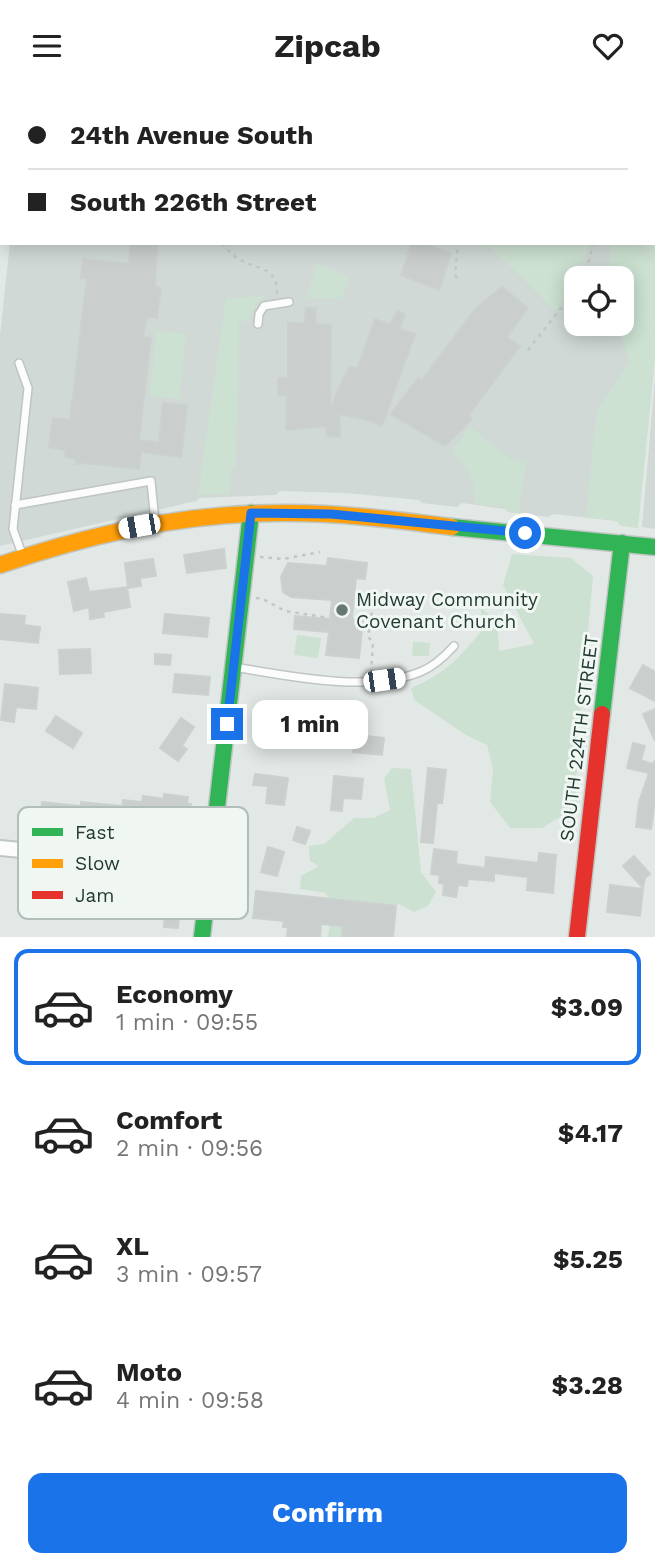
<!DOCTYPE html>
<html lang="en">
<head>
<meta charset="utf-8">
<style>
  :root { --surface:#fff; --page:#f6f6f6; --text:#222; --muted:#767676; --line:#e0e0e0; --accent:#1a73e8 }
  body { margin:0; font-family:"Work Sans",sans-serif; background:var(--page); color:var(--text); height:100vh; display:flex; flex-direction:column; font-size:26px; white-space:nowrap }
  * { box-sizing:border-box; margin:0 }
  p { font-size:23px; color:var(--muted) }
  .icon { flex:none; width:38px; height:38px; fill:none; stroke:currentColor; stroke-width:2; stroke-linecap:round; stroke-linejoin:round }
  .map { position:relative; height:846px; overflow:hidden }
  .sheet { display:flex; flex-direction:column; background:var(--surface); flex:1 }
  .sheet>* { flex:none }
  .banner { position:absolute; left:0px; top:0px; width:656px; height:154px; box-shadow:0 4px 18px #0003; display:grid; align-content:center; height:154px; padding:0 28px; background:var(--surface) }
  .controls { position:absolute; left:564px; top:175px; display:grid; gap:14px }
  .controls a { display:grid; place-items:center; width:70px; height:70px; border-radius:14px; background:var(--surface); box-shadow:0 4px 18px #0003; font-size:35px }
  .end { position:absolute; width:32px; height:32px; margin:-16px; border:9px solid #1a73e8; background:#fff; box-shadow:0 0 0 4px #fff }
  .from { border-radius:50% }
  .bubble { position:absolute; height:49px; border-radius:14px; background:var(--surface); box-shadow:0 4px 18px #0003; font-size:23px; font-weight:700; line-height:49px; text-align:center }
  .car { position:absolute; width:21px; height:42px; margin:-21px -10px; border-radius:9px; box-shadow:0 0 5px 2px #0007; background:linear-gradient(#fff 24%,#345 0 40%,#fff 0 76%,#345 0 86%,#fff 0) }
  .banner b { display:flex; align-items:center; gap:24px; height:66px; font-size:26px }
  .banner b+b { border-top:2px solid var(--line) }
  .banner i { width:18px; height:18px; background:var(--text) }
  ul { padding:12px 0 0; list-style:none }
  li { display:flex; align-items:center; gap:21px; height:116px; margin:0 14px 10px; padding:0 14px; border:4px solid transparent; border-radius:14px }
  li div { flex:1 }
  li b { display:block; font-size:26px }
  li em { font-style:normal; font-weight:700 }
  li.on { border-color:var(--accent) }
  li>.icon { width:63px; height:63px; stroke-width:1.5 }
  .cta { display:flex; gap:14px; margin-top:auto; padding:14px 28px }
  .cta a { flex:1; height:80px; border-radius:14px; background:var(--accent); color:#fff; font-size:28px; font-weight:700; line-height:80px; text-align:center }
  header { display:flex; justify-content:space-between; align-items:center; height:91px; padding:0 28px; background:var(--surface); font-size:32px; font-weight:700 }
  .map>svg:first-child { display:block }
  .built { fill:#d0d9d5; fill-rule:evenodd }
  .green { fill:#cce1d1 }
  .building { fill:#cacfcd; stroke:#cbd1ce; stroke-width:2 }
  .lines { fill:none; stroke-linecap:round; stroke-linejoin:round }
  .lane-casing { stroke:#bfc5c2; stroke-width:10 }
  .street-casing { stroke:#bfc5c2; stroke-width:18 }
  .fast-casing { stroke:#bfc5c2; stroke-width:19 }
  .slow-casing { stroke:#bfc5c2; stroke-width:19 }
  .jam-casing { stroke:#bfc5c2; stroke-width:19 }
  .path { stroke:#c0c8c4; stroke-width:2.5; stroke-dasharray:3.5 5; stroke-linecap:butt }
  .lane { stroke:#fbfcfb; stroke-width:7 }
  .street { stroke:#fbfcfb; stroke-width:14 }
  .fast { stroke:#30b455; stroke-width:16 }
  .slow { stroke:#ff9f0a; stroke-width:16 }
  .jam { stroke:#e5322d; stroke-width:16 }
  .route { stroke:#1a73e8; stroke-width:9 }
  .poi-dot { fill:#657771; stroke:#f0f7f3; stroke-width:2.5 }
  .labels { text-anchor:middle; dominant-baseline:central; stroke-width:6; stroke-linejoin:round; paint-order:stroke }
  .poi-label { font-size:19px; fill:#223a32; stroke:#f0f7f3; text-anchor:start }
  .street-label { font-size:19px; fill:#223a32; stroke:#f0f7f3 }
  .key { fill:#f0f7f3; stroke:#b2beb9; stroke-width:2 }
  .key-label { font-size:19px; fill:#223a32 }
</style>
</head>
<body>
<header><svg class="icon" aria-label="menu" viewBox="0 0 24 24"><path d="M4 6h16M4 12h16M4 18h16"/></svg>Zipcab<svg class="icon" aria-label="heart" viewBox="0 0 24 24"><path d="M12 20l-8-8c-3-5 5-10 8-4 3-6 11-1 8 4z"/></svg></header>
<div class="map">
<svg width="655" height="846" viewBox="0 0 655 846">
  <rect width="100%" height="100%" fill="#e2e8e5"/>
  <path class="built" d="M25,0H655V247L621,435L617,430L553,423L548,426L508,421L505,418L462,412L457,416L422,412L419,409L346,402L280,400L276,404L200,407L196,410L0,455V244L10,152H654V2H25ZM576,187H621V233H576Z
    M655,287V438L642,436Z"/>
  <path class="green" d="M655,45V269L638,437L621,435L617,430L586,426L597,319L629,271L620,237L616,233H621V187H602L610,172L611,152H654Z
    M487,152H590L573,196L555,220Z
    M317,173L350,187L341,208L307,207Z
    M265,205C255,212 252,218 250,230H239L236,374L231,378L230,403L198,404L226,207Z
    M157,239L186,243L179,308L149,305Z
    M470,336L512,369L526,371L519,422L508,421L505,416L475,413C475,390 469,376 452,360Z
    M512,463L571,467L593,485L578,646L576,699L578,715L542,737H510L490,711L493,678L487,654L466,644L414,609L411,597C446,582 458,568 482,539L481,517L497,530L499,560L534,553L503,494Z
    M297,544L321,547L318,567L294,564Z
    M413,551L430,552L429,565H412Z
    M392,677L411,678L421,781L436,801L428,815L414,821L399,813L380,822L349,846H328L332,812L325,802L300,798L301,785L319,775L310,770L309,755L324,753L354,727H374L390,719L384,687Z"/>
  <path class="building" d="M131,152H157L155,196L161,197L157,227L147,226L143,246L151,247L139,349L159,352L163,312L187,314L181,366L141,361L139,378L84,372L76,373V368L65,366L66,359L49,356L53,327L70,329L87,187H81L83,168L129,173Z
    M412,152H423L451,163L439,199L401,184Z
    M502,196L528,217L507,246L520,255L468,325L472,328L445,355L391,323L418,287L422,289L476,217Z
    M306,217H316L315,233L331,234L330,318L349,276L357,278L375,228L390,234L397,220L405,223L400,238L415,243L382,335L371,330L339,323L340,346L327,345L326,335L286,339L287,304H278V287H288V232H305Z
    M224,458L226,477L187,482L184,464Z
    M328,467L367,472L365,488L356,487L352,528L363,530L359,567L326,564L329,541L294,538L295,525L330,528L332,509L291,506L283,501L281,486L288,472L327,475Z
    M153,468L156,485L140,487L141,495L128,497L125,472Z
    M86,487L89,501L127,496L130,516L103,521L104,526L90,528L89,516L74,520L68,491Z
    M0,523L25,525L24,534L40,536L38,552L0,548Z
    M165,523L209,527L207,546L163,542Z
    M90,558L91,582L60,583L59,559Z
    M155,563L171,564L170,574L155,573Z
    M643,574L655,581V610L630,597Z
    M175,583L210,586L208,604L173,601Z
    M5,593L38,597L36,618L16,616L14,631L1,629Z
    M655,618V650L643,623Z
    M56,625L82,642L73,657L46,640Z
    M181,627L194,636L182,655L187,658L178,670L160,657Z
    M259,630L278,632L275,656L259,654Z
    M355,644L384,647L382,664L353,661Z
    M633,652L645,655L641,669L652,673L655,670V710L651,738L636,736L639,711L649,682L627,677Z
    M428,677L446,679L442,712H437L433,752L421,751Z
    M255,683L288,687L284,714L266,712L268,695L253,694Z
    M334,685L363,688L361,708L343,707L342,720L331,719Z
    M164,703L188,706L187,713H191L189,726H193L191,742L152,737L151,742L132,740L119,739L120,733L72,727V731L40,728L42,711L81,715V711L122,715L123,709L142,711L143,705L164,708Z
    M297,736L310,740L305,753L293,749Z
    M268,756L284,761L277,785L261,781Z
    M434,758L457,761L456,773L485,777L486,766L538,772L539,762L556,764L553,802L527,799L528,786L494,782V790L468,788L467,795L458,794L456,806L443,804L444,793L439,792L440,784L431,783Z
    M634,765L650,783L645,787L643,797L623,775Z
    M610,794L643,798L640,825L607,821Z
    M152,798L181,801L178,837L164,836L165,816L151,815Z
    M256,800L396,815L393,846H342L343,835L321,833L320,846H287L288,836H283L284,830L253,827Z"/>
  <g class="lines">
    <g class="lane-casing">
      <path id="lane" d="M258,233L259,223L264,215L289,211
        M19,272L28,297L13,438L22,463
        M15,414L151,390L155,431
        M234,576C289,585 368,602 420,581C433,576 445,565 454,555"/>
    </g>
    <g class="street-casing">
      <path id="street" d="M0,757L210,777"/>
    </g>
    <g class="fast-casing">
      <path id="fast" d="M452,436L655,456
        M602,623L622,452
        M202,846L251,422"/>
    </g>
    <g class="slow-casing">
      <path id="slow" d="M0,474C93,442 188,421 287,422C343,422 397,429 452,436"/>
    </g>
    <g class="jam-casing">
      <path id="jam" d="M577,846L602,623"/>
    </g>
    <path class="path" d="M582,0L583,2
      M480,2L481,0
      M222,152C228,159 232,164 239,168C260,180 278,175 277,205
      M457,187L455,184L458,152
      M582,187L590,167L593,152
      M528,259L576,198
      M260,466L283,468L320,461
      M256,507L263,508L285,520L329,527
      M371,582L373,551L368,546L373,514"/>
    <use href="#lane" class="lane"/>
    <use href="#street" class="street"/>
    <use href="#fast" class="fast"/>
    <use href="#slow" class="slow"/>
    <use href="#jam" class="jam"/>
  </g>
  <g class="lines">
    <path class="route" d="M227,633L251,422L331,423L525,442"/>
  </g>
  <circle class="poi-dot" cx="342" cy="519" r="7"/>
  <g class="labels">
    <g class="poi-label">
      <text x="356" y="508">Midway Community<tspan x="356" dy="22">Covenant Church</tspan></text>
    </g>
    <g class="street-label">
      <text transform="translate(579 647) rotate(-83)">SOUTH 224TH STREET</text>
    </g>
  </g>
  <rect x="18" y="716" width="230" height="112" rx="10" class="key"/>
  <rect x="32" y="737" width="31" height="8" fill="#30b455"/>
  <rect x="32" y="768" width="31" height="9" fill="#ff9f0a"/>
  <rect x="32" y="800" width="31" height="8" fill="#e5322d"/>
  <g class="key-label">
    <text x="75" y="748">Fast</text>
    <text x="75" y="779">Slow</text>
    <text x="75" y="811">Jam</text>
  </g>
</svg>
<div class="controls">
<a><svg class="icon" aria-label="locate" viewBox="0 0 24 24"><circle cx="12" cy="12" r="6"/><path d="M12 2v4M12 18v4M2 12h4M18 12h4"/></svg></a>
</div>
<i class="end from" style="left:525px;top:442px"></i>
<i class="end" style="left:227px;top:633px"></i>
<div class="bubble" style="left:252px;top:609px;width:116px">1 min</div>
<i class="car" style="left:139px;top:435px;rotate:260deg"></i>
<i class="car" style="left:384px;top:589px;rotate:82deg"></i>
<div class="banner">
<b><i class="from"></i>24th Avenue South</b>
<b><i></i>South 226th Street</b>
</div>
</div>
<section class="sheet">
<ul>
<li class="on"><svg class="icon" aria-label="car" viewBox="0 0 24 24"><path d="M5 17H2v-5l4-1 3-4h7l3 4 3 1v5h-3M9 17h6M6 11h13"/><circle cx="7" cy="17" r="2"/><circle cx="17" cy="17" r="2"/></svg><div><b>Economy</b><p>1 min · 09:55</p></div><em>$3.09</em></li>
<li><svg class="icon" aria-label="car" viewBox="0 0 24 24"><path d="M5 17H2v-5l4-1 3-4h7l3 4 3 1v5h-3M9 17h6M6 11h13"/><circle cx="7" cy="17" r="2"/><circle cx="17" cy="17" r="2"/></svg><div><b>Comfort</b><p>2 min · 09:56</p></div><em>$4.17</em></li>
<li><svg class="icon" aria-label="car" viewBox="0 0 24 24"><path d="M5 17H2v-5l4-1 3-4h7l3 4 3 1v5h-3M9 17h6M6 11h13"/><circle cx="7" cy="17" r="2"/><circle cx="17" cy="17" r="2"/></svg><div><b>XL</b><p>3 min · 09:57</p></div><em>$5.25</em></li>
<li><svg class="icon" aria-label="car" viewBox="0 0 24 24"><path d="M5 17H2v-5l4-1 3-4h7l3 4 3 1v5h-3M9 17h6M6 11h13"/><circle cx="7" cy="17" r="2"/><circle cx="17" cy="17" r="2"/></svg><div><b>Moto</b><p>4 min · 09:58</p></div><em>$3.28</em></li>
</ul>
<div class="cta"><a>Confirm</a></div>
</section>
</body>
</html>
